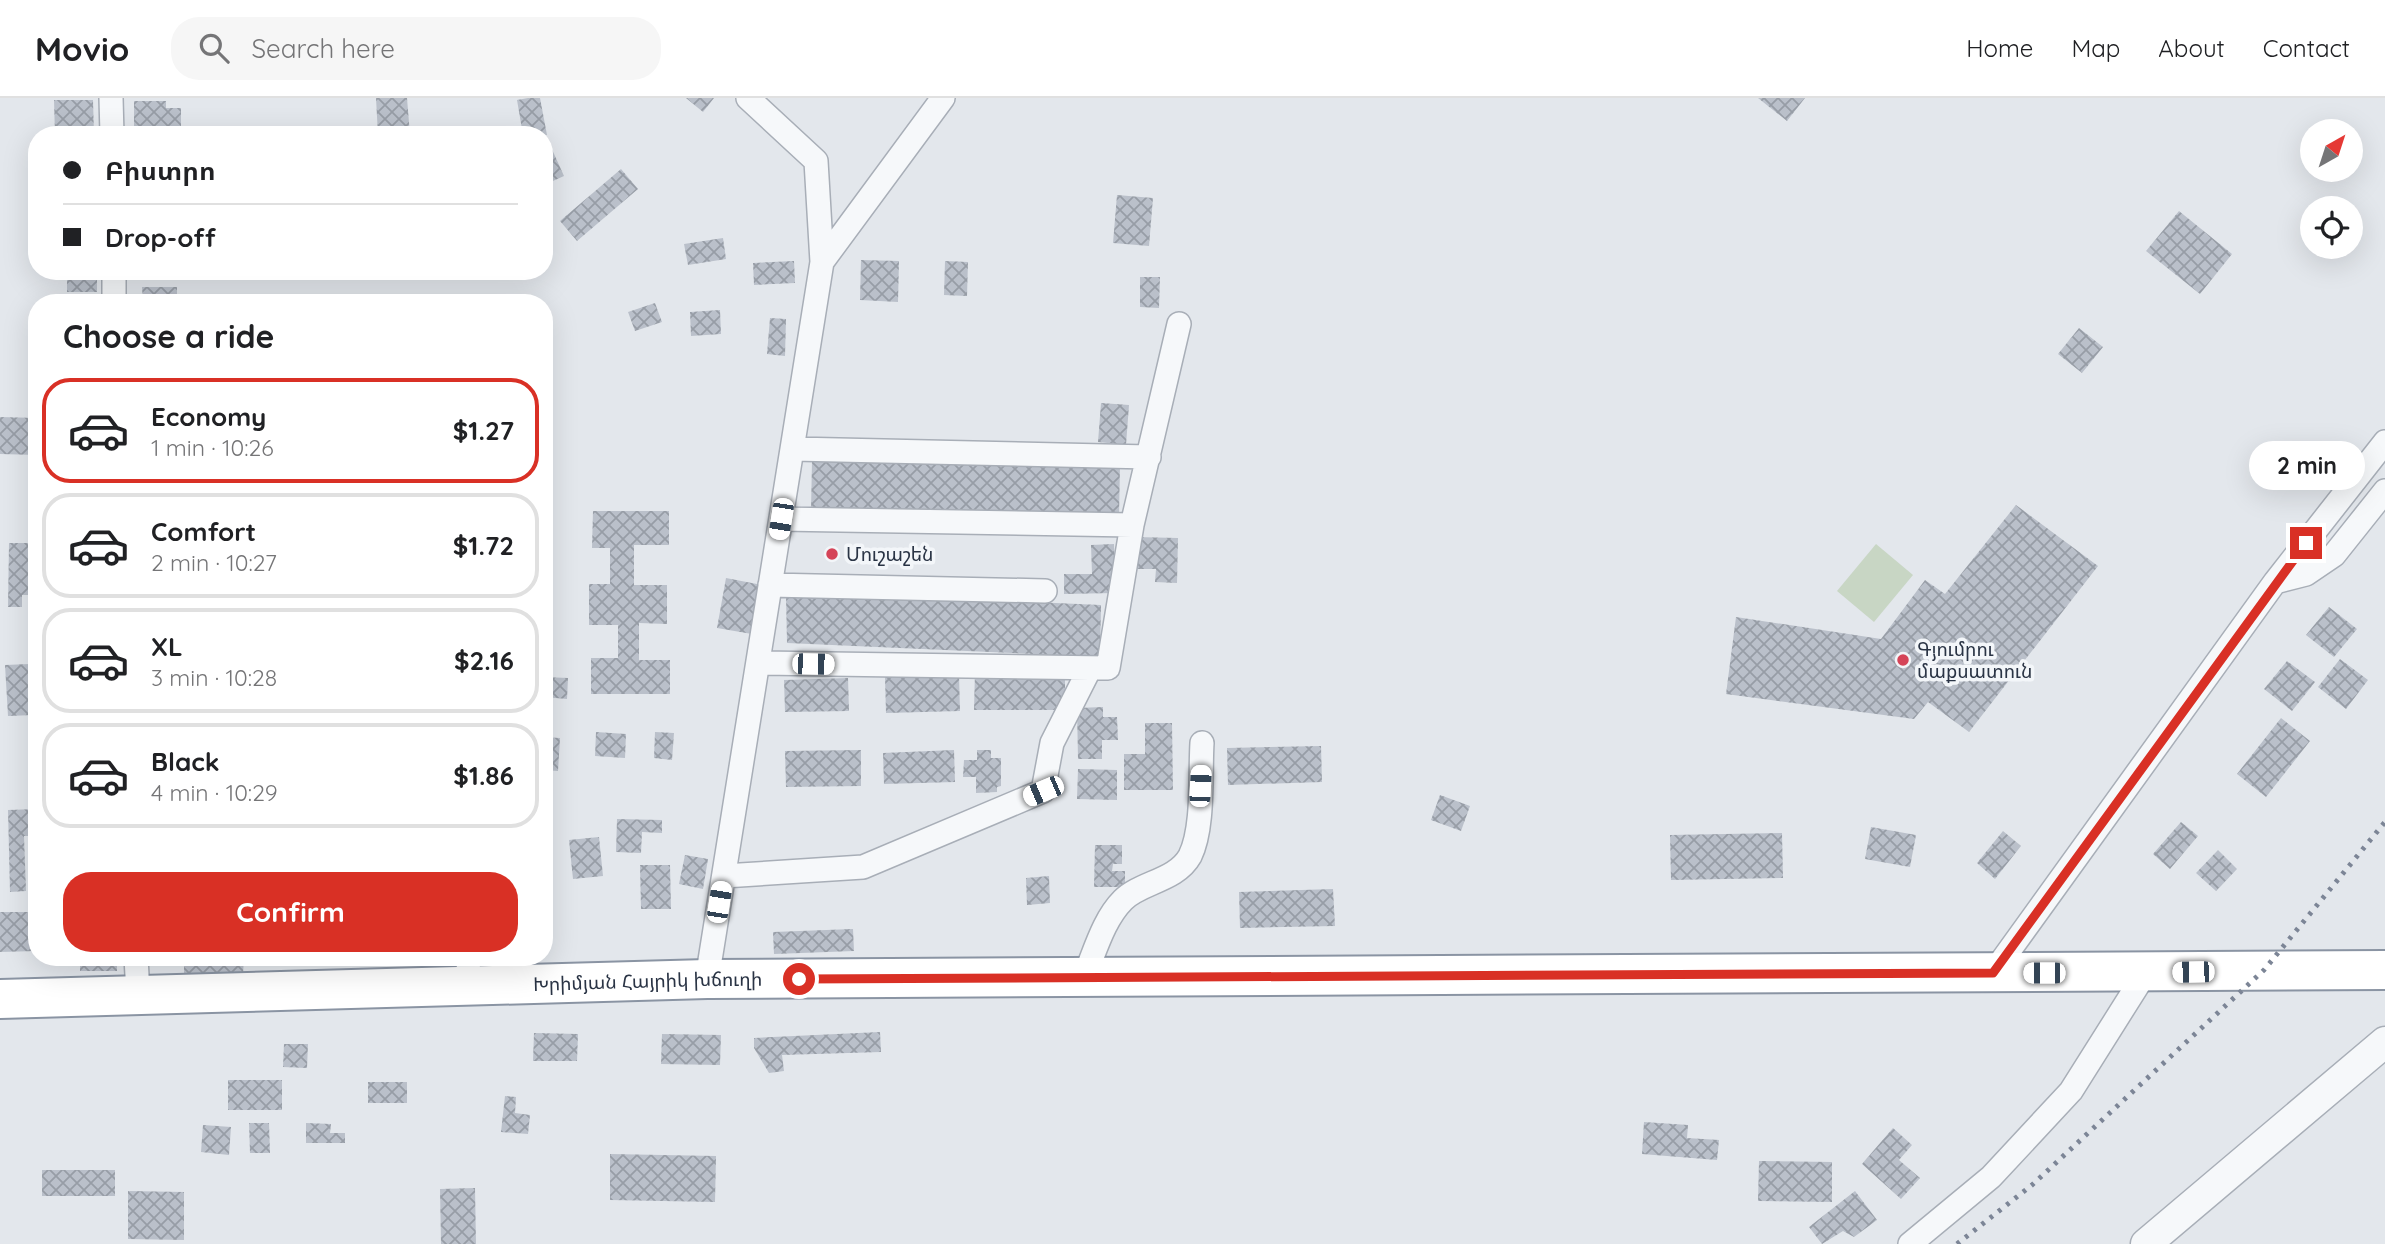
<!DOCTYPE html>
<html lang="en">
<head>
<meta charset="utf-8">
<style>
  :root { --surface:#fff; --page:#f6f6f6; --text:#202124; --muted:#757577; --line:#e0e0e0; --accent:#d93025 }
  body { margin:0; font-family:Quicksand,"Noto Sans Armenian",sans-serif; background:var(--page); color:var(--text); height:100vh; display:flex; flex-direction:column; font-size:26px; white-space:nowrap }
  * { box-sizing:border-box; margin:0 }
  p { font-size:23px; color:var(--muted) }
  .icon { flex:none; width:38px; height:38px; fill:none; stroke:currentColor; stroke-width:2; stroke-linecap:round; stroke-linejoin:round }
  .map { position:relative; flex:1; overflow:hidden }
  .details { position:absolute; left:28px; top:196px; width:525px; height:672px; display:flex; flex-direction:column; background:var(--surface); border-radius:28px; box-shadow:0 7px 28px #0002 }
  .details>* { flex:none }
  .banner { position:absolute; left:28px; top:28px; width:525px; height:154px; border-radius:28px; box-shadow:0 7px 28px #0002; display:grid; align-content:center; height:154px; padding:0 35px; background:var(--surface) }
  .needle { width:46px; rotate:39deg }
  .fabs { position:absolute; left:2300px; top:21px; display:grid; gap:14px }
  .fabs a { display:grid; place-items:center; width:63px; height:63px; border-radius:50%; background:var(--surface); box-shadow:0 7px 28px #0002; font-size:35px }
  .end { position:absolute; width:32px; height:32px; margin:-16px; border:9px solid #d93025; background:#fff; box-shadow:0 0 0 4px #fff }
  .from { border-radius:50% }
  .bubble { position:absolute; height:49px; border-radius:24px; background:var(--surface); box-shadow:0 7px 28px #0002; font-size:23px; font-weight:700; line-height:49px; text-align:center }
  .car { position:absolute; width:21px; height:42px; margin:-21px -10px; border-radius:9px; box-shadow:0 0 5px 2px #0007; background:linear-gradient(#fff 24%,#345 0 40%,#fff 0 76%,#345 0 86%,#fff 0) }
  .banner b { display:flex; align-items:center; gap:24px; height:66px; font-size:26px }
  .banner b+b { border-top:2px solid var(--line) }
  .banner i { width:18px; height:18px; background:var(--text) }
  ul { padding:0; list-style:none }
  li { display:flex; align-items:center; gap:21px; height:105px; margin:0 14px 10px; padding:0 21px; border:4px solid var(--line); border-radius:28px }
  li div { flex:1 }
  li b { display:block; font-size:26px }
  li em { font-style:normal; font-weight:700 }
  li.current { border-color:var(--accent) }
  li>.icon { width:63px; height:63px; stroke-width:1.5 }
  h2 { padding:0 35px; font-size:32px; line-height:84px }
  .primary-button { display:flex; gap:14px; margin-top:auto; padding:14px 35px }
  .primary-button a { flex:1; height:80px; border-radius:28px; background:var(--accent); color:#fff; font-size:28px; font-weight:700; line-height:80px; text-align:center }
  header { display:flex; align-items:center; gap:42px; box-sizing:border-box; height:98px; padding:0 35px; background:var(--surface); border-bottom:2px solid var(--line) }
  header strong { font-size:33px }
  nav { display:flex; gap:38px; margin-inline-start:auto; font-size:24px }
  .search { width:490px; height:63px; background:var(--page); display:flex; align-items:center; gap:18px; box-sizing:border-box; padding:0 24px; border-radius:28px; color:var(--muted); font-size:26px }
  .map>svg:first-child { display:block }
  .green { fill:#c8d6c4 }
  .building { fill:url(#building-cross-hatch) }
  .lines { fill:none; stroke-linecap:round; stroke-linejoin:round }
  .minor-casing { stroke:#a8aeb7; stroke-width:26 }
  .tertiary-casing { stroke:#a8aeb7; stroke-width:33 }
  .trunk-casing { stroke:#8a94a3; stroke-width:42 }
  .minor { stroke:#f6f8fa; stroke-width:23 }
  .tertiary { stroke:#f6f8fa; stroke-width:30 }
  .trunk { stroke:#fff; stroke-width:38 }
  .rail { stroke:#7c8596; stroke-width:5; stroke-dasharray:3.5 7; stroke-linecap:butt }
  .route { stroke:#d93025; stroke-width:9 }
  .poi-dot { fill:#d54458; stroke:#f3f6f9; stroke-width:2.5 }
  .labels { text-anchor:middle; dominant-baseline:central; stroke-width:7; stroke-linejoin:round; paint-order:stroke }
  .poi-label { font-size:19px; fill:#2a3445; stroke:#f3f6f9; text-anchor:start }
  .street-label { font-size:19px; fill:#2a3445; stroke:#f3f6f9 }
</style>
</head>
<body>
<header>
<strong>Movio</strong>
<div class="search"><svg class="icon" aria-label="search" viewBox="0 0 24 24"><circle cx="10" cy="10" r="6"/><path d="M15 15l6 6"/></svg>Search here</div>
<nav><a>Home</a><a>Map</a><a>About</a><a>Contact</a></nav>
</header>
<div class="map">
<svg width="2385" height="1146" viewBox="0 0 2385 1146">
  <defs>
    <pattern id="building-cross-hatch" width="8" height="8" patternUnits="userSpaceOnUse" patternTransform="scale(1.75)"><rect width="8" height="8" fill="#bac0ca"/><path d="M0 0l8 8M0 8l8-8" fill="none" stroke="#979da6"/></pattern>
  </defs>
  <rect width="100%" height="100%" fill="#e3e7ec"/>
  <path class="green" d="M1876,446L1913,477L1874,524L1837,493Z"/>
  <path class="building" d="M376,0H407L410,37H378Z
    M528,0H540L547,37H523L517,2Z
    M686,0H714L703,14Z
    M1758,0H1805L1787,23Z
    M54,2H93L94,37H55Z
    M134,3H166V10H181V37H134Z
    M550,47L564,78L544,87V49Z
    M621,71L638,91L577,143L560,123Z
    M1117,97L1153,100L1149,148L1113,145Z
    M2179,113L2232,156L2200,196L2146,153Z
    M723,140L726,161L688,167L684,146Z
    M861,162L899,163L898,204L860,202Z
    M794,163L795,185L754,187L753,165Z
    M945,163L968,164L967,198L944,197Z
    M67,173H97V194H67Z
    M260,173H300V177L260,176Z
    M1140,179H1160L1159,210L1140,209Z
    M142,189H177V205H143Z
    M97,198V205H62V199Z
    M655,205L662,224L635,233L628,214Z
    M720,212L721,236L691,238L690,214Z
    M770,220L786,221L785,258L767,256Z
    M2079,230L2103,249L2082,275L2058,256Z
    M544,282H552V303L544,302Z
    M1101,305L1129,307L1126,347L1098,344Z
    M0,319L37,320V357L0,356Z
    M812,363L1120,368L1119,419L811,413Z
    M2016,407L2098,468L1969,634L1928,604L1914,621L1726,596L1736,519L1881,541L1925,482L1945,496Z
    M593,413H669V447H634V487H667V526L639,525V562H670V596H591V560H618V527H589V486H610V450H592Z
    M1135,439L1178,440L1177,485L1155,484L1156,471H1134Z
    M9,445H37V497H22V509H8Z
    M1114,446L1115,495L1064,496V476H1092L1091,447Z
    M726,480L762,487L752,536L717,530Z
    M786,498L946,500L1101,507L1100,559L787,545Z
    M2329,509L2357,531L2334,559L2306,537Z
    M2340,561L2368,582L2346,611L2318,589Z
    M2287,563L2315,584L2292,613L2264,591Z
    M30,566L33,617L8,618L5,567Z
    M975,573L1065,574V612H974Z
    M959,577L960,613L886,615L885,579Z
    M544,579L568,580L567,601L544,599Z
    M848,580L849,613L785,614L784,582Z
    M1103,609V619H1117L1118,642H1102V661H1078L1077,610Z
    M2281,620L2310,643L2266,699L2237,676Z
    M1145,625H1172L1173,692H1124V656H1145Z
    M596,634L626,636L625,660L595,658Z
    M655,634L674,635L672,662L654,660Z
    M544,639L560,640L558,673L544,672Z
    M1321,648L1322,684L1228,687L1227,650Z
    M861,652V688L786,689L785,653Z
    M954,652L955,684L884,686L883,655Z
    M977,652H991V660H1001V688L997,689V694L976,695V679H963L964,662H977Z
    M1078,671L1117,672V702L1077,701Z
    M1440,697L1470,708L1461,733L1431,722Z
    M37,711L35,738H24L26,793L10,794L8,712Z
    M617,721L662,722V735L642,734L641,755L616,754Z
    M2181,724L2198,738L2170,771L2153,756Z
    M1871,729L1916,737L1910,769L1865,761Z
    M2003,733L2021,748L1995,781L1977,765Z
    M1782,735L1783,780L1671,782L1670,737Z
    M599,739L603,778L573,781L569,742Z
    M1095,747H1122V766H1113L1112,773H1125V789H1094Z
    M2218,752L2237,771L2216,793L2196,775Z
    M685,757L708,761L703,791L679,786Z
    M640,767H670L671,811H641Z
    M1049,778L1050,805L1027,807L1026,780Z
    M1333,791L1335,828L1240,830L1239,794Z
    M0,814H37V853L0,854Z
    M853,831L854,853L774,856L773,834Z
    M80,859H117V873H80Z
    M184,859H244L243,877L184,875Z
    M880,934L881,954L782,957L784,973L769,975L754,950V940Z
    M534,935L578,936L577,963H533Z
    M662,936L721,937L720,967L661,966Z
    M284,946H308L307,970L283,969Z
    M228,982H282V1012H228Z
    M368,984H407V1005H368Z
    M505,998L516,999L515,1015L530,1017L528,1036L501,1034Z
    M1644,1024L1688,1027L1687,1040L1719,1042L1717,1062L1642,1056Z
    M249,1025H269L270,1055H250Z
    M306,1025L331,1026L330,1035H345V1045H306Z
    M203,1027L231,1029L229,1057L201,1054Z
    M1893,1030L1912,1047L1899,1062L1920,1080L1901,1101L1862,1066Z
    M610,1056L716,1058L715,1104L610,1102Z
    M1759,1063L1832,1064V1104L1758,1103Z
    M42,1072H115V1098H42Z
    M475,1090L476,1146H441L440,1091Z
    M128,1093L184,1094V1142L128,1141Z
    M1855,1093L1877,1122L1854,1139L1843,1133L1822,1146L1809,1129Z"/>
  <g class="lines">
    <g class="minor-casing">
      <path id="minor" d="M111,0L112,37
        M748,0L816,63L822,164
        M114,173V205
        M794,351L1149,359
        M781,421L1132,427
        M2275,484L2306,476L2334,457L2385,393
        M770,487L1045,493
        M758,565L1108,570L1132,427L1179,226
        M724,778L863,769L1043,693L1052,645L1090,570
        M136,859L138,896
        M468,859L469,889
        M1993,875L2275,484L2385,344
        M1084,879C1095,854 1103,822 1123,802C1141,784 1176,783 1190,758C1204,730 1200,676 1202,645
        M707,881L822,164L943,0
        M1910,1146L1991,1079L2071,993L2146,874"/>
    </g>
    <g class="tertiary-casing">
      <path id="tertiary" d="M2146,1146L2385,944"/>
    </g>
    <g class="trunk-casing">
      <g id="trunk">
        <path id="s1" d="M0,901L707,881L2385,872"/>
      </g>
    </g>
    <use href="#minor" class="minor"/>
    <use href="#tertiary" class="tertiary"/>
    <use href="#trunk" class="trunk"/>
    <path class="rail" d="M1957,1146L2032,1087L2264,872L2385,724"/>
  </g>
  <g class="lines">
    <path class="route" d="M799,881L1993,875L2306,445"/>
  </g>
  <g class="poi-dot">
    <circle cx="832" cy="456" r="7"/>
    <circle cx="1903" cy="562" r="7"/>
  </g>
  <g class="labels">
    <g class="poi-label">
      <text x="846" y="456">Մուշաշեն</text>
      <text x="1917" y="551">Գյումրու<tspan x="1917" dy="22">մաքսատուն</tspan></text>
    </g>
    <g class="street-label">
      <text stroke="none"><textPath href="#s1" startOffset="648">Խրիմյան Հայրիկ խճուղի</textPath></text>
    </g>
  </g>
</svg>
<div class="fabs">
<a><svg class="needle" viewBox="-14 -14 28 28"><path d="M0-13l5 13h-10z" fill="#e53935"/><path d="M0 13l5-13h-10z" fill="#757577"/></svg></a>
<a><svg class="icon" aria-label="locate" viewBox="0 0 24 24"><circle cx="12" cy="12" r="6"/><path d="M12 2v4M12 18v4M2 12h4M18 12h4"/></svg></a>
</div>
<i class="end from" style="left:799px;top:881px"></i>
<i class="end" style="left:2306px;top:445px"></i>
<div class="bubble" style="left:2249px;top:343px;width:116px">2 min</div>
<i class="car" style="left:781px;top:421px;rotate:189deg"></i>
<i class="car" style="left:813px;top:566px;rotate:91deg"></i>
<i class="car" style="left:1200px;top:688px;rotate:3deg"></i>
<i class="car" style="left:1043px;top:693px;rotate:247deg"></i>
<i class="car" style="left:719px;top:804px;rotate:9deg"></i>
<i class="car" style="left:2193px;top:874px;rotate:269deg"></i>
<i class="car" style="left:2044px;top:875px;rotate:270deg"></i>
<div class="banner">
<b><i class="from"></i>Բիստրո</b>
<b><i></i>Drop-off</b>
</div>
<section class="details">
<h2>Choose a ride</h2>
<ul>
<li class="current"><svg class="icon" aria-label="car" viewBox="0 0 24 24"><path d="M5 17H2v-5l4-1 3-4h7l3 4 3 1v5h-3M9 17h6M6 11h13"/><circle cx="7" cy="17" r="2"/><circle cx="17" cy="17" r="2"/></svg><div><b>Economy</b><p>1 min · 10:26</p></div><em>$1.27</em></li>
<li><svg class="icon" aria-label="car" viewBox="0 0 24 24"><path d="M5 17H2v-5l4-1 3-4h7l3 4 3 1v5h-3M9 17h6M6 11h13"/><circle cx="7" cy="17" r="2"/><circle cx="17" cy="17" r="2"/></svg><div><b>Comfort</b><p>2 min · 10:27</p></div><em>$1.72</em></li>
<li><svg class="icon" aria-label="car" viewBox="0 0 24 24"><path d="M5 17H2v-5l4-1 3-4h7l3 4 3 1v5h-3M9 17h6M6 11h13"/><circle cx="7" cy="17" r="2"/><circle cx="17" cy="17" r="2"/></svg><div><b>XL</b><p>3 min · 10:28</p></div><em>$2.16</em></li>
<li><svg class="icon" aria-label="car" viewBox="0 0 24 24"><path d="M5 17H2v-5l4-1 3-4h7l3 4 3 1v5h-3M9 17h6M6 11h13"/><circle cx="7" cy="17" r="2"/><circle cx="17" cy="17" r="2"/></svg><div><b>Black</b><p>4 min · 10:29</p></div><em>$1.86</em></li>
</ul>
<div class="primary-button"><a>Confirm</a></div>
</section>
</div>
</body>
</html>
